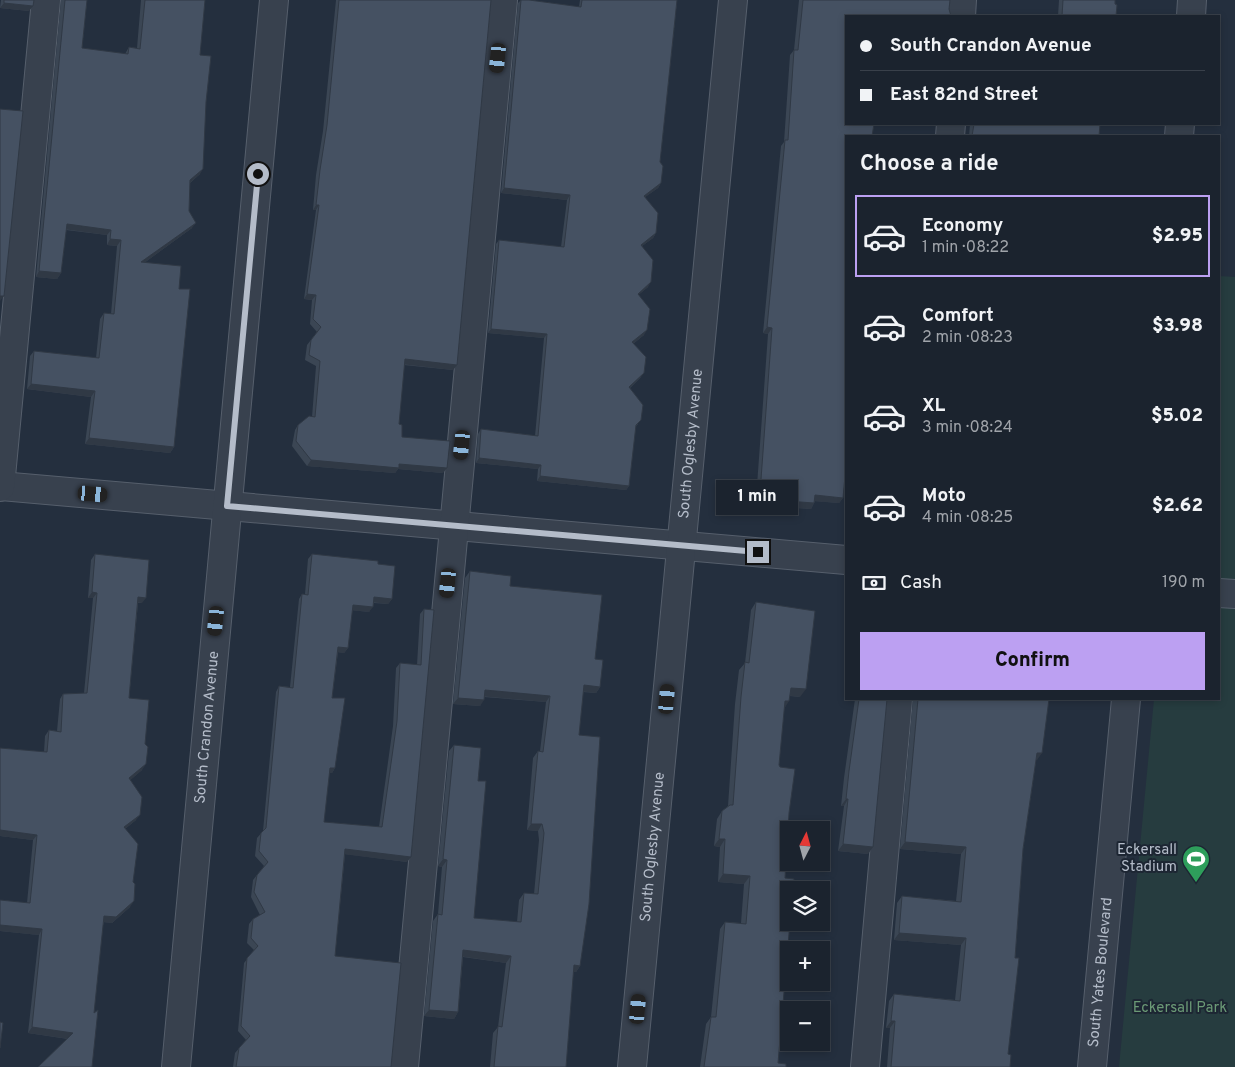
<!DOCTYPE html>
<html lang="en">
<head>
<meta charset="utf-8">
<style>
  :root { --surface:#1b232e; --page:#282f3a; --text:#f1f3f6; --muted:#a0a4aa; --line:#39404a; --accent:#bca0f2 }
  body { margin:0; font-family:Overpass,sans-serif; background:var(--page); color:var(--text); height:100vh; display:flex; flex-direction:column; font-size:19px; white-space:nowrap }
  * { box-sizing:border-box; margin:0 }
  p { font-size:16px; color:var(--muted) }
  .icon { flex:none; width:28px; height:28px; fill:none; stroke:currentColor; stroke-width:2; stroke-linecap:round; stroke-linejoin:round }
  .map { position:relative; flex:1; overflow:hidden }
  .drawer { position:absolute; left:845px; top:135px; width:375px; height:565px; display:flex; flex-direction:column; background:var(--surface); border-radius:0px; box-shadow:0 2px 8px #0003,0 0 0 1px var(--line) }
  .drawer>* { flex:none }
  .top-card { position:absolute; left:845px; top:15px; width:375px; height:110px; border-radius:0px; box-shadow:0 2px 8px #0003,0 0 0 1px var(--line); display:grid; align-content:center; height:110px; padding:0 15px; background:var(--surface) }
  .needle { width:32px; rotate:6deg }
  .buttons { position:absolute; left:780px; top:821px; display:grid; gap:10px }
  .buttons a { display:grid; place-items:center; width:50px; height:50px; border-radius:0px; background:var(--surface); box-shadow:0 2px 8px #0003,0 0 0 1px var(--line); font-size:25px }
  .end { position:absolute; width:22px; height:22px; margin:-11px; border:6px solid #b4bcc9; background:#111; box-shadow:0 0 0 2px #111 }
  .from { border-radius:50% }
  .bubble { position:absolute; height:35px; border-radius:0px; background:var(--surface); box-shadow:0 2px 8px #0003,0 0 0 1px var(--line); font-size:16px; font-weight:800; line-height:35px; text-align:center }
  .car { position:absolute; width:15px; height:30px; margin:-15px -8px; border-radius:6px; box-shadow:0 0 4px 1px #0007; background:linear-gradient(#222 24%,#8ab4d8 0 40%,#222 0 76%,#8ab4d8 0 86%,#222 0) }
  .top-card b { display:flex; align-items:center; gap:18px; height:48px; font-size:19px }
  .top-card b+b { border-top:1px solid var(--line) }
  .top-card i { width:12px; height:12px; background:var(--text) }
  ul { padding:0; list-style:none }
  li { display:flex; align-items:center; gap:15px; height:82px; margin:0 10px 8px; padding:0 5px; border:2px solid transparent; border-radius:0px }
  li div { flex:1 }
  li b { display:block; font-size:19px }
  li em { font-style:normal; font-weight:800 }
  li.on { border-color:var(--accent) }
  li>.icon { width:45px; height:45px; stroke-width:1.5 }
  h2 { padding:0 15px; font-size:22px; line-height:60px }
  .pay { display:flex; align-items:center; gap:12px; height:55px; padding:0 15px; font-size:19px }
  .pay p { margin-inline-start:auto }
  .primary-button { display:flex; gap:10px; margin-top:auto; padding:10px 15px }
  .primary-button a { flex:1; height:58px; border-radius:0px; background:var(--accent); color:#111; font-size:20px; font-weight:800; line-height:58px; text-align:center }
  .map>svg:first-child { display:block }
  .green { fill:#263c3f }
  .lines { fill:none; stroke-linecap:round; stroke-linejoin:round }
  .minor-casing { stroke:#565f6c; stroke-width:30 }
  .minor { stroke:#38414e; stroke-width:28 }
  .wall { fill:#3b4654 }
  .shaded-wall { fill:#303945 }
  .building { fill:#455162; stroke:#303945 }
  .route { stroke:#b4bcc9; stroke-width:6 }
  .labels { text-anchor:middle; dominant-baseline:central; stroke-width:4; stroke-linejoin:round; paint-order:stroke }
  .street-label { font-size:15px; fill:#b4bcc9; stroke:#1d2633 }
  .poi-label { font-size:15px; fill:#b4bcc9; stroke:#1d2633; text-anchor:end }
  .park-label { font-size:15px; fill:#6b9a76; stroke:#1d2633 }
</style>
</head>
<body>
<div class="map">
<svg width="1235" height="1067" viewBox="0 0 1235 1067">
  <rect width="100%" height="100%" fill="#242f3e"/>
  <path class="green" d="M1219,276L1235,277V1067H1119L1154,699H1219Z"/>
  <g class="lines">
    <g class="minor-casing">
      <g id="minor">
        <path d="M961,16L962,0"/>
        <path d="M1191,16L1192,0"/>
        <path d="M950,136L951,124"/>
        <path d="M1179,136L1180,124"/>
        <path d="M0,486L846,560"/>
        <path d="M0,487L46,0"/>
        <path d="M1219,593L1235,594"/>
        <path id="s1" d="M176,1067L274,0"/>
        <path d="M404,1067L503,0"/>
        <path id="s2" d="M632,1067L733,0"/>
        <path d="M865,1067L898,699"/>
        <path id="s3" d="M1092,1067L1126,699"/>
      </g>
    </g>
    <use href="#minor" class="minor"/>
  </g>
  <path class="wall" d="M1,0H34L29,11L0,8Z
    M61,0H87L82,48L125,54L129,47L137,48L141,0H205L200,55L206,102L200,174L190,183L189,211L192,228L144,263L179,289L174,447L170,453L85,444L91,397L27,389L30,356L34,351L96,358L100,319L104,313L111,314L117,246L107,245V235L66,230L61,273L57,279L36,277Z
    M336,0H491L457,365L453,370L404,365L399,424L402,437L443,473L398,469L395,473L307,466L292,446L295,430L298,425L312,417L316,366L305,360L307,345L317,332L310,324L312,300L304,299L316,210H313L316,175L323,131Z
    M521,0H529L579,7L580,0H677L660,162L661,183L658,188L645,197L656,233L653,238L642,246L648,287L638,295L644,335L633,344L641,377L630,388L638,424L635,427L629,486L626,490L537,481L538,469L476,463L478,434L481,429L535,436L544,338L488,333L496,244L499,240L561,247L567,200L501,193L518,3Z
    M799,0H950L846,16V136L843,498L839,503L815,501L811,509L769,506L770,500L756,499L768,334L763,333L781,146L784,142L790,55L794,50Z
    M1059,0H1115L1116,16H1058Z
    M970,124H1100L1099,136H969Z
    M95,554L142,603H138L129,698L142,770L130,780L136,820L125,829L130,907L112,923L104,922L68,1039L28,1033L39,935L0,931V900L27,903L33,840L0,836V748L44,752L45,736L49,730L57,731L60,699L63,694L84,693L93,598H88L91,560Z
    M312,554L378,564L392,599L388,604L374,603L369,612L352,610L348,648L344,653L338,652L332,698L335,768L332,773H329L324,822L379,827L393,726L396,668L400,663L417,665L420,614L424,609L434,610L407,862L345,854L335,956L391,1067H233L235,1053L246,1040L238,1031L244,963L254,950L247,943L249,924L253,919L260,915L251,897L253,880L264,866L255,856L257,838L263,831L276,692L279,686L290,687L299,599L302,594H305L308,559Z
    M470,571L510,586L595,659L600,687L596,693L583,692L579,735L580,966L576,972H573L566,1067H490L493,1033L498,1027L506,963L463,957L458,1012L454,1019L424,1016L433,921L438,914L442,867L438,866L449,751L454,745L478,781L474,918L517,922L519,900L524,893L534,894L539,840L538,831L527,830L533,758L538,751H540L546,702L484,697L480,706L453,704L465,578Z
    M756,602L800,697L790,696L784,709L779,765L789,813L785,878L778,1063L786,1067H700L706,1024L711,1017L720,929L725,922L741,923L744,884L718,882L720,847L714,846L717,819L722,811L728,806L735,704L739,670L745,663L751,610Z
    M855,699H887L868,854L838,851L844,806H841L844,778Z
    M913,699H1049L1037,760H1036L1023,849L1008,1054L1010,1067H887L890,1028H886L889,1001L894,994L955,1000L961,945L894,940L897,903L902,896L956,901L961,854L900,849Z"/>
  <path class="shaded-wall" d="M4,3L33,6L29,11L0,8Z
    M203,169L200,174L186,186L190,180Z
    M661,183L658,188L641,200L644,196Z
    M504,188L570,195L567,200L501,193Z
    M316,205H319L316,210H313Z
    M196,223L192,228L137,268L141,262Z
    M67,224L111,230L107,235L63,229Z
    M656,233L653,238L638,249L641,245Z
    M110,239L121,240L117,246L107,245Z
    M39,271L61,273L57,279L36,277Z
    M651,282L648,287L635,298L638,294Z
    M307,294L316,295L312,300L304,299Z
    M0,296H4L0,301Z
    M767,327L772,328L768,334L763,333Z
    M491,329L547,334L544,338L488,333Z
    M647,330L644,335L629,347L632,342Z
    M405,359L457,365L453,370L401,364Z
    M644,373L641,377L626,391L629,387Z
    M31,384L95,391L91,397L27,389Z
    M89,438L174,447L170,453L85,444Z
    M479,458L541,465L538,469L476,463Z
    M311,460L399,464L447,468L443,473L398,469L395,473L307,466Z
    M540,476L629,486L626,490L537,481Z
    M760,493L774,494L770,500L756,499Z
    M815,495L843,498L839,503L811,501Z
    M773,500L814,503L811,509L769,506Z
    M92,592L97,593L93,598H88Z
    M138,597L146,598L142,603L134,602Z
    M374,597L392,599L388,604L371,602Z
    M353,605L373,607L369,612L349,610Z
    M338,647L348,648L344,653L335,652Z
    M584,685L600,687L596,693L579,691Z
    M791,688L806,689L800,697L785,695Z
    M485,690L550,696L546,702L480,696Z
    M458,698L484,700L480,706L453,704Z
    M785,701H789L784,709Z
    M1037,753H1042L1037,760H1032Z
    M146,764L142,770L126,784L129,778Z
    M330,768H335L332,773H326Z
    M846,799H848L844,806H841Z
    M140,815L136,820L120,833L124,827Z
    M531,824H542L538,831L527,830Z
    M0,830L37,835L33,840L0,836Z
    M719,839H725L720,847L714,846Z
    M905,842L966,847L961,854L900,849Z
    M843,844L873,847L868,854L838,851Z
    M345,849L411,857L407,862L342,854Z
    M443,859L447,860L442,867L438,866Z
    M723,874L750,876L744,884L718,882Z
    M134,901L130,907L112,923L101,922L104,916Z
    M0,925L42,929L39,935L0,931Z
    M899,933L966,938L961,945L894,940Z
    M463,950L511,956L506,963L459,956Z
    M574,965L580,966L576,972H569Z
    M429,1010L458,1012L454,1019L424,1016Z
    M891,1021H895L890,1028H886Z
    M32,1027L73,1033L70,1039L28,1033Z"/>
  <path class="building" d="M4,0H34L33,6L4,3Z
    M65,0H87L82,48L128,54L129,47L140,49L145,0H205L200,55L211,56L206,102L203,169L190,180L189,211L196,223L141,262L181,266L179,289H190L174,447L89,438L95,391L31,384L34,351L99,358L104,313L114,314L121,240L110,239L111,230L67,224L61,273L39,271Z
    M339,0H491L457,365L405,359L399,424L402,425V437L450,441L447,468L399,464V468L311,460L296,441L298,425L309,416L315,417L320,361L309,355L311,340L321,327L313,319L316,295L307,294L319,205H316L320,170L327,125Z
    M521,0H529L581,7L582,0H677L660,162L663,166L661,183L644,196L658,213L656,233L641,245L653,260L651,282L638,294L650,309L647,330L632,342L646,357L644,373L629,387L643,405L641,420L636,425L629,486L540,476L541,465L479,458L481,429L538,436L547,334L491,329L499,240L564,247L570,195L504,188Z
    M803,0H950L949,9L951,16H846V124H874L872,136H846V465L843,498L815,495L814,503L773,500L774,494L760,493L772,328L767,327L785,140H788L794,50H798Z
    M1063,0H1115V4L1117,5L1116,16H1062Z
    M0,109L23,111L4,296H0Z
    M974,124H1100L1099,136H972Z
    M95,554L149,560L146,598L138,597L129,698L149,700L145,744L148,747L146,764L129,778L142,797L140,815L124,827L138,844L133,882L135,884L134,901L116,917L104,916L94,1013L98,1010L92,1067H38L73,1033L32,1027L42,929L0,925V900L30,903L37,835L0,830V748L47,752L49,730L61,732L63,694L87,693L97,593L92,592Z
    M312,554L378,561V564L395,566L392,599L374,597L373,607L353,605L348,648L338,647L332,698H345L335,768H330L324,822L382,827L397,721L400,663L421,665L424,609L434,610L411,857L345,849L335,956L401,963L391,1067H236L239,1048L250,1036L241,1026L247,958L258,946L251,938L253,919L265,912L254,892L257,875L268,862L259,851L261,833L266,828L279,686L293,688L302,594L308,595Z
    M470,571L511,576L510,586L602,595L595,659L603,660L600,687L584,685L579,735L600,737L589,904L580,966L574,965L566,1067H494L498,1026L502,1027L511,956L463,950L458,1012L429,1010L438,914L442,915L447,860L443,859L454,745L481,748L478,781H486L474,918L521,922L524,893L538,894L544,833L542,824H531L538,751L543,752L550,696L485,690L484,700L458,698Z
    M756,602L815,611L806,689L791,688L789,701H785L779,765L780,767L795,769L789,813L785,878L794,879L793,890H789V922H790L778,1063L786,1064V1067H704L711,1017H716L725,922L746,924L750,876L723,874L725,839H719L722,811L730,805H733L741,697L745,662L749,663Z
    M859,699H887L873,847L843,844L848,799H846L849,771Z
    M918,699H1049L1042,753H1037L1023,849L1015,958H1019L1008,1054L1011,1055L1010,1067H891L895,1021H891L894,994L960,1001L966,938L899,933L902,896L961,902L966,847L905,842Z
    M0,1022L3,1023L0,1048Z"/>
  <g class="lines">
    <path class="route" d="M258,174L227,506L758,552"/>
  </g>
  <defs>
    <g id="stadium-pin" transform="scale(1.4375)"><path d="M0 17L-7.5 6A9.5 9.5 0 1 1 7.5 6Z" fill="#2e9e5b" stroke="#1d2633"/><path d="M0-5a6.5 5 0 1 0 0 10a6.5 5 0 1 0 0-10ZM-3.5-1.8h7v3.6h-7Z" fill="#fff"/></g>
  </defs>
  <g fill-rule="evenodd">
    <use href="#stadium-pin" x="1196" y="859"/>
  </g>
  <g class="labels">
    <g class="street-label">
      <text stroke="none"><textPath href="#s2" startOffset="626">South Oglesby Avenue</textPath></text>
      <text stroke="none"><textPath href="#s1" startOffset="341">South Crandon Avenue</textPath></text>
      <text stroke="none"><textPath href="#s2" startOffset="221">South Oglesby Avenue</textPath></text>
      <text stroke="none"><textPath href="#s3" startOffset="95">South Yates Boulevard</textPath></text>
    </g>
    <g class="poi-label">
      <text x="1177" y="850">Eckersall<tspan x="1177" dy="17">Stadium</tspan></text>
    </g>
    <g class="park-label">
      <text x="1180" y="1008">Eckersall Park</text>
    </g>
  </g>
</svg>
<div class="buttons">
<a><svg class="needle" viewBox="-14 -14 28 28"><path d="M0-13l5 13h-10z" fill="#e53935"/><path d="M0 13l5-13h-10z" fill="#a0a4aa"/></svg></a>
<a><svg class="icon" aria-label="layers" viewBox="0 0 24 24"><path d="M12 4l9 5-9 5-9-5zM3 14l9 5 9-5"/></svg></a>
<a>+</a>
<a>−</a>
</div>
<i class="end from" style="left:258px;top:174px"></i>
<i class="end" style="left:758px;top:552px"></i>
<div class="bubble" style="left:716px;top:480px;width:82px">1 min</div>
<i class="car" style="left:498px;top:58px;rotate:186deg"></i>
<i class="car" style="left:462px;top:445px;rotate:186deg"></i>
<i class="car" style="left:93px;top:494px;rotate:95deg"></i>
<i class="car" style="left:448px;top:583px;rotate:186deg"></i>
<i class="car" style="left:216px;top:621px;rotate:186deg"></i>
<i class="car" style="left:667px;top:699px;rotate:5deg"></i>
<i class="car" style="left:638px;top:1009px;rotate:5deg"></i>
<div class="top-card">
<b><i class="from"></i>South Crandon Avenue</b>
<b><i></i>East 82nd Street</b>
</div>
<section class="drawer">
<h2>Choose a ride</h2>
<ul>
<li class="on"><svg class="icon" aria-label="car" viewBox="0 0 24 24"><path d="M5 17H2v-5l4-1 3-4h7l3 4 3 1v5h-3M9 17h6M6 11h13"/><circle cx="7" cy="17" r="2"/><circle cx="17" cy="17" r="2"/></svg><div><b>Economy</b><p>1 min · 08:22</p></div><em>$2.95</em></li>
<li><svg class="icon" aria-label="car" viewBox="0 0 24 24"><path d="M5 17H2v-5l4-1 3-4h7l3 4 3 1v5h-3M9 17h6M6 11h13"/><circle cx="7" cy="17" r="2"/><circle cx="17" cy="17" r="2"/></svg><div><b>Comfort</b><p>2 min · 08:23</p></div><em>$3.98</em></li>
<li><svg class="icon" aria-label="car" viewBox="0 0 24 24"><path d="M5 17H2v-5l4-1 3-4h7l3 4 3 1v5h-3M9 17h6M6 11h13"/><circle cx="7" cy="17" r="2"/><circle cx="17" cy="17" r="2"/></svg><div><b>XL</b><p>3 min · 08:24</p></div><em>$5.02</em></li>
<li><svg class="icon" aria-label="car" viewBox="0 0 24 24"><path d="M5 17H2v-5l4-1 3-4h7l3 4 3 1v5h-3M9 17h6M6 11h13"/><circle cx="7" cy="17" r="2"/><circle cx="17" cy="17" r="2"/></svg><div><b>Moto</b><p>4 min · 08:25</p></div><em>$2.62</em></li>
</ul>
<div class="pay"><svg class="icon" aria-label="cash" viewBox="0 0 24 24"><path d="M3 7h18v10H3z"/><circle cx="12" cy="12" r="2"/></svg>Cash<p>190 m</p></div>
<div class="primary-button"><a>Confirm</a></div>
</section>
</div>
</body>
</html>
